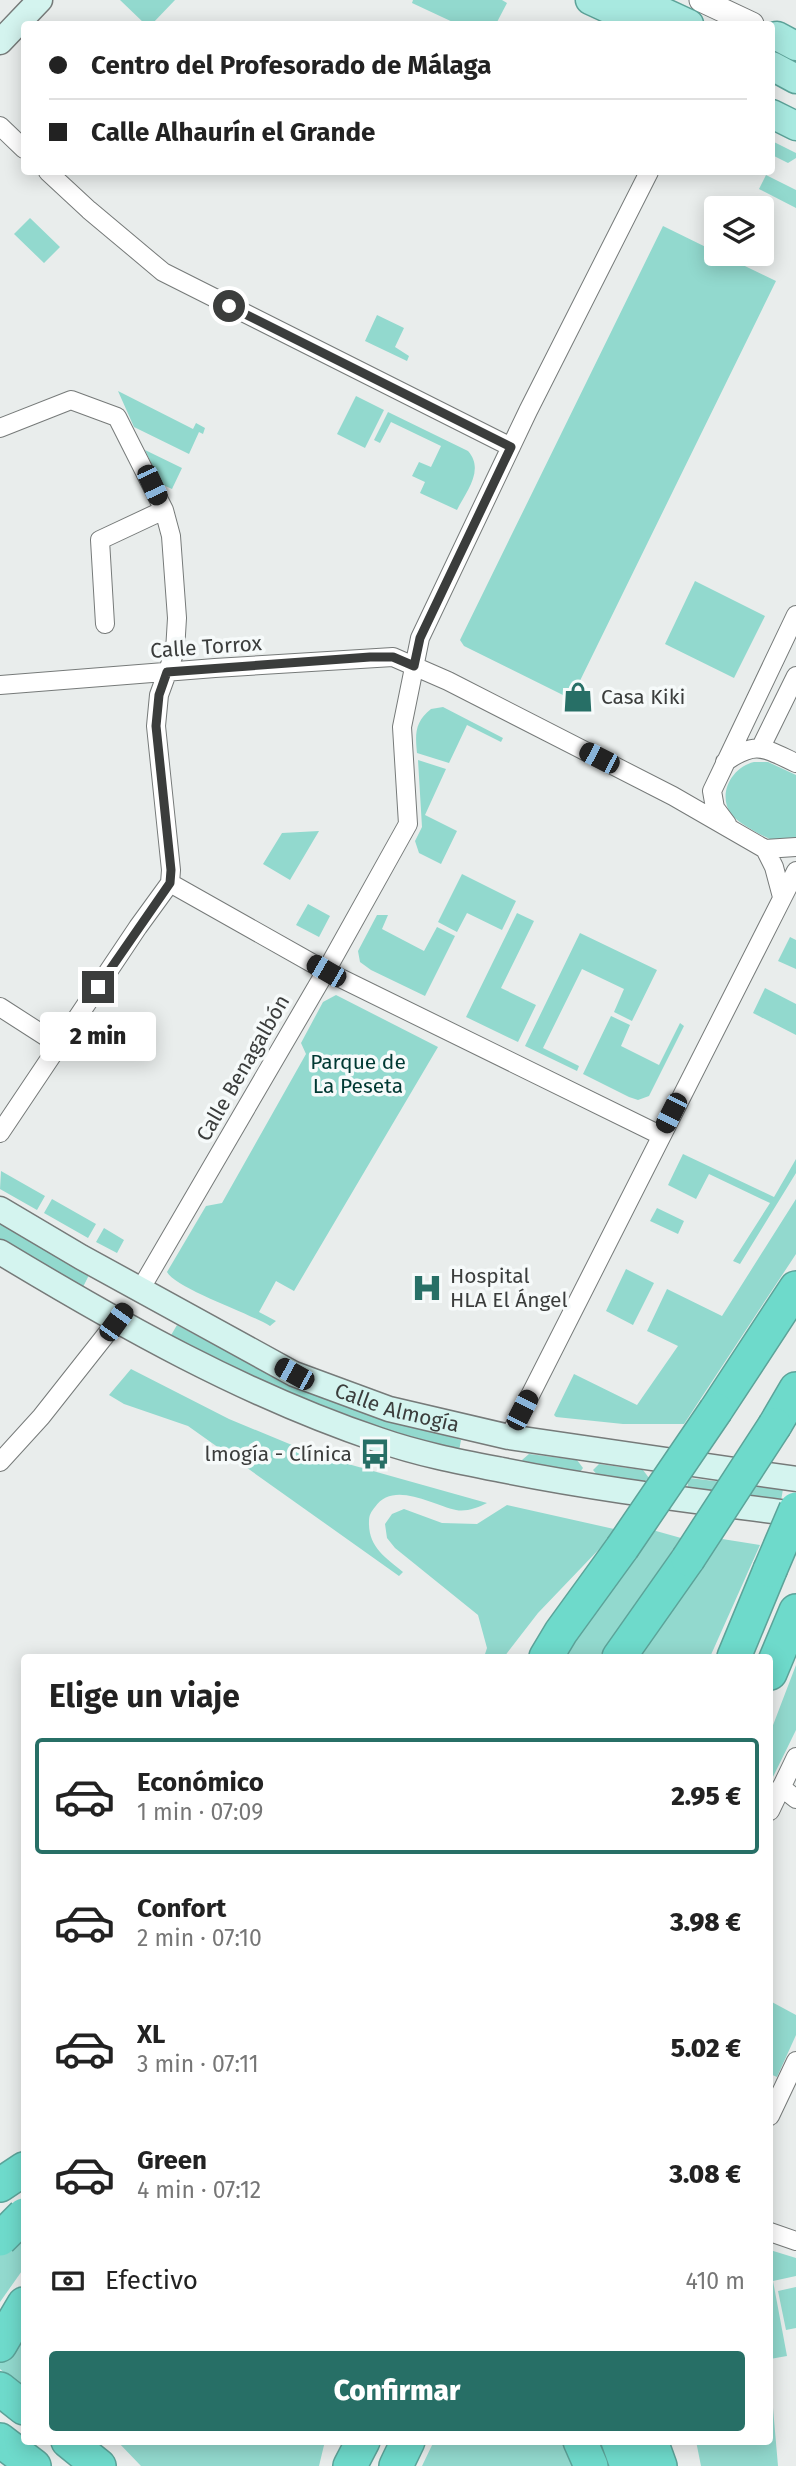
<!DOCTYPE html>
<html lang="es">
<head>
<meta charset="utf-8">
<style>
  :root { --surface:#fff; --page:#f6f6f6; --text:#222; --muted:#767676; --line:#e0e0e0; --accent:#276f66 }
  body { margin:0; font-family:"Fira Sans",sans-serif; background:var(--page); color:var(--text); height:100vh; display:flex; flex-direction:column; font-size:26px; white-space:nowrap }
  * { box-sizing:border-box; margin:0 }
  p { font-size:23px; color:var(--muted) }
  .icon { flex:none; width:38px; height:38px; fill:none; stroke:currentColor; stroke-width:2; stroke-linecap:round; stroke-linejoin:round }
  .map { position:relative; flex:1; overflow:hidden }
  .panel { position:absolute; left:21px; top:1654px; width:752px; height:791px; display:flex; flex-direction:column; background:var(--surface); border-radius:7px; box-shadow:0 4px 18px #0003 }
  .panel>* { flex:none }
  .banner { position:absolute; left:21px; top:21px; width:754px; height:154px; border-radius:7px; box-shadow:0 4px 18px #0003; display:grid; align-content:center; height:154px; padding:0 28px; background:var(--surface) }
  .buttons { position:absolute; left:704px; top:196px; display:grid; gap:14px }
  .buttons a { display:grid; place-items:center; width:70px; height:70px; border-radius:7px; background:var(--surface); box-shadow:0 4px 18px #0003; font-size:35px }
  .end { position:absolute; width:32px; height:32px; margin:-16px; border:9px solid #3b3d3c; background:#fff; box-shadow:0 0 0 4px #fff }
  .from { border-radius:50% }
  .bubble { position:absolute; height:49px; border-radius:7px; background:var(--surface); box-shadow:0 4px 18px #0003; font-size:23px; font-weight:800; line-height:49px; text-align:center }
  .car { position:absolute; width:21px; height:42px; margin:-21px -10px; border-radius:9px; box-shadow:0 0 5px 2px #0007; background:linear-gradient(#222 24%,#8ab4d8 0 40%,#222 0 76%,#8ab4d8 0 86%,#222 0) }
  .banner b { display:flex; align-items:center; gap:24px; height:66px; font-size:26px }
  .banner b+b { border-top:2px solid var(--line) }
  .banner i { width:18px; height:18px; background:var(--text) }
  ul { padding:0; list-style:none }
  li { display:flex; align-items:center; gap:21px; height:116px; margin:0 14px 10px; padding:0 14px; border:4px solid transparent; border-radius:7px }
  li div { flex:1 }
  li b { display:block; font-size:26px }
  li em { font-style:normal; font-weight:800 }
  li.active { border-color:var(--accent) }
  li>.icon { width:63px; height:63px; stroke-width:1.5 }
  h2 { padding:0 28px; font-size:32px; line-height:84px }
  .pay { display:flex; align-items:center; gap:18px; height:77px; padding:0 28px; font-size:26px }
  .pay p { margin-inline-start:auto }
  .cta { display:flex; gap:14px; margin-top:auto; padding:14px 28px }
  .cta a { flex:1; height:80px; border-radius:7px; background:var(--accent); color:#fff; font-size:28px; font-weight:800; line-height:80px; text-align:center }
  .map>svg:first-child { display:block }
  .green { fill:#92d9ce }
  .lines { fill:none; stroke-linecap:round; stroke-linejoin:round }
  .minor-casing { stroke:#767a79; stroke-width:20 }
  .tertiary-casing { stroke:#767a79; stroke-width:25 }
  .secondary-casing { stroke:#767a79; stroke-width:27 }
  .primary-casing { stroke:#5ca399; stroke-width:31 }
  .motorway-casing { stroke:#5ca399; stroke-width:36 }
  .minor { stroke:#fff; stroke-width:18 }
  .tertiary { stroke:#fff; stroke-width:23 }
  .secondary { stroke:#d4f4ef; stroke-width:24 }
  .primary { stroke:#a8e9e0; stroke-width:28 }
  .motorway { stroke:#6edacb; stroke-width:33 }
  .motorway-bridge-casing { stroke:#5ca399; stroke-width:36; stroke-linecap:butt }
  .motorway-bridge { stroke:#6edacb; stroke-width:33 }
  .route { stroke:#3b3d3c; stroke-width:9 }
  .labels { text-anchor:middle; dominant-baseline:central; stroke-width:7; stroke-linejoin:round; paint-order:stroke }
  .street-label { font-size:21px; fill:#3b3d3c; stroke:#f6fafa }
  .poi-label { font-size:21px; fill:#3b3d3c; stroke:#f6fafa; text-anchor:start }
  .park-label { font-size:21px; fill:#003933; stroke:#f6fafa }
</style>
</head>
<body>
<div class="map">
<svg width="796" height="2466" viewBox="0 0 796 2466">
  <rect width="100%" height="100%" fill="#e9edec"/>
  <path class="green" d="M120,0H175L152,24H145Z
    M413,0H502L507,3L496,24H457L412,3Z
    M772,141L796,153V158L788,163L772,155Z
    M766,175L796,190V208L759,189Z
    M30,218L60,247L44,263L14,234Z
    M663,226L716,252V254H720L776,281L571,699L464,646L460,640Z
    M377,315L404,328L395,347L409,356L407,361L365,341Z
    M118,391L193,429L196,423L205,428L203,434L199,432L189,454L134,427Z
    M356,396L384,410L365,448L337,434Z
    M388,412L468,451C485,470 466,492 457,510L420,493L425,482L412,476L419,462L431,467L441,446L391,422L380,443L374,440Z
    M145,450L182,468L172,489L161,484Z
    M695,581L765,616L734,678L665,644Z
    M443,707L503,738L501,742L467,725L449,763L417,753C415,733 415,722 431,709Z
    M418,760L446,769L425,815L457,831L441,864L419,853L415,841L422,827Z
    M754,762H768L796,775V840C791,841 784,843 779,842C770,841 736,822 731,814C717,794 732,767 754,762Z
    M319,831L290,880L263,864L282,833Z
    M462,874L516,901L502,930L467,913L457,932L438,922Z
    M308,904L330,916L319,937L296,925Z
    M517,913L534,921L501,988L536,1005L518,1042L466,1017Z
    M377,915H388L382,929L424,951L437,927L455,936L425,996L371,970L360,962L358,951Z
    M580,933L657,970L632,1021L614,1012L624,989L582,969L543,1048L579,1066L577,1071L525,1046Z
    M790,937L796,940V969L778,961Z
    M765,988L796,1004V1035L753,1013Z
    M336,995L438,1047L294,1291L276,1281L259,1312L276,1321L270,1326C249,1313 175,1288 167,1272L206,1206L222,1203L306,1054L301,1043L323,1002Z
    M611,1016L630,1025L621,1046L659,1065L680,1023L684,1026L649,1096L638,1100L629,1097L583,1074Z
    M683,1154L774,1197L796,1159V1173L740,1264L733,1261L770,1203L709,1174L696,1199L668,1185Z
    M1,1171L45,1196L37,1210L0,1189Z
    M52,1199L96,1224L88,1238L44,1213Z
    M796,1199V1254L684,1424H623L556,1417L554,1415L574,1374L637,1405L678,1346L647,1331L667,1289L722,1316Z
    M657,1208L684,1221L678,1234L650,1221Z
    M0,1224L89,1275L82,1289L0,1242Z
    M104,1228L124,1240L117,1253L96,1242Z
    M626,1269L654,1283L633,1325L606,1311Z
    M177,1325C266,1374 363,1413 461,1440L459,1451L447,1450L316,1406L170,1337Z
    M131,1369L229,1419L316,1455L487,1503C477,1508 466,1512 456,1510C433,1505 393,1480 375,1507C371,1512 369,1515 369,1521C368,1547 385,1557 403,1572L399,1576L188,1426L124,1404L109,1395Z
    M529,1454L577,1460L583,1468L580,1472L524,1464L522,1460Z
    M599,1464L643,1470L649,1478L642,1483L599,1477L593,1470Z
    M689,1478L783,1489L781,1501L687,1489Z
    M507,1505L614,1529L604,1544L538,1613L504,1657H484L487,1648L478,1615L395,1548L387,1538L385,1524L392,1514L404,1509L442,1523L477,1524Z
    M649,1529L681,1538L599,1657H561Z
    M716,1538L760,1545L710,1657H632Z
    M796,1665V1730L770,1783V1733Z
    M770,2001L796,2015V2035L777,2077L770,2074Z
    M24,2236V2268L0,2302V2242Z
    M770,2250L796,2258V2276L773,2281L787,2356L770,2359Z
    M796,2287V2328L786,2330L778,2291Z
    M24,2331V2389L0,2369V2344Z
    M770,2373L778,2466H701L696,2441H770Z
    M117,2441H325L319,2466H141Z
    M434,2441H564L575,2466H422Z"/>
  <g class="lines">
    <g class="minor-casing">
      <path id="minor" d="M0,126L24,149
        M48,172L89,210L163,272L511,447
        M0,428L71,400L117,417L164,510L171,536L177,618L175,651L159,695L156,726L171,870L170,883L138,927L0,1133
        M105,624L100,540L164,510
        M0,685L215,668L393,657L448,681L673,796L765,849L796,847
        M761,747L796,676
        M725,762C756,740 764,748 796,763
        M727,824L715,808L712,791L796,615
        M765,849L774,867L782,897
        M170,883L326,971L660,1135
        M0,1007L59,1045
        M140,1290L326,971L408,824L402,727L420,638L528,411L649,172
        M509,1437L796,871
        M0,1462L41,1417L116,1322
        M781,1787L796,1799
        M770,1811L796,1757
        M770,2116L796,2061
        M770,2232L796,2241"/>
    </g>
    <g class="tertiary-casing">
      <path id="tertiary" d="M701,0L752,24"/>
    </g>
    <g class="secondary-casing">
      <g id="secondary">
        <path d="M0,42L40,0"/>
        <path id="s1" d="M0,1209L81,1257L294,1374L389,1409L509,1437L796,1479"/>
        <path d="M0,1252C121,1325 245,1395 379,1440C419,1454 461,1462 502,1470C600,1490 698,1501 796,1514"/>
      </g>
    </g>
    <g class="primary-casing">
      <path id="primary" d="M590,0L642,24
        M637,0L689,24
        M772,37L777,36L796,46
        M772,66L796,79
        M772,114L796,126"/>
    </g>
    <g class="motorway-casing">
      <path id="motorway" d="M716,1410L796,1288
        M775,1425L796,1389
        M546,1657L561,1632L622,1548
        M619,1657L688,1559
        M734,1657L770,1570
        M770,1673L796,1611
        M0,2185L24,2169
        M0,2345L24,2304
        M0,2389L24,2408
        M0,2440L34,2466
        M68,2441L99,2466
        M580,2441L591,2466
        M618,2441L627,2466
        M651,2441L660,2466
        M350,2466L363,2441
        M396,2466L408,2441"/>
    </g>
    <use href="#minor" class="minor"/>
    <use href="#tertiary" class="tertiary"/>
    <use href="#secondary" class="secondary"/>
    <use href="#primary" class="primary"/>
    <use href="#motorway" class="motorway"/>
    <g class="motorway-bridge-casing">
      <path id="motorway-bridge" d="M622,1548L716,1410
        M688,1559L775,1425
        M770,1570L796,1509
        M0,2239L24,2215"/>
    </g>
    <use href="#motorway-bridge" class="motorway-bridge"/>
  </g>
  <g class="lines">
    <path class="route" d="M98,987L170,883L171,870L156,726L159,695L167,672L370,657H393L414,666L420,638L511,447L229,306"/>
  </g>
  <defs>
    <g id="shop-bare" transform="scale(2.415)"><path d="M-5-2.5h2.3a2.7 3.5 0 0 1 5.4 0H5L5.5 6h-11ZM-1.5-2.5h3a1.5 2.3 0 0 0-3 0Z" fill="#276f66" stroke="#f6fafa" stroke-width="2.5" paint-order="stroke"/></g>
    <g id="hospital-bare" transform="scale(2.415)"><path d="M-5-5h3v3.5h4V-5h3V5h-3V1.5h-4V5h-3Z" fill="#276f66" stroke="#f6fafa" stroke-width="2.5" paint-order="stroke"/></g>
    <g id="bus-bare" transform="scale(2.415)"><path d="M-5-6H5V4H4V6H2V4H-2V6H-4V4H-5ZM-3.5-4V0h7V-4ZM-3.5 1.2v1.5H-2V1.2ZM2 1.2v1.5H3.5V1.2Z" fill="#276f66" stroke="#f6fafa" stroke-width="2.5" paint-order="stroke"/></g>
  </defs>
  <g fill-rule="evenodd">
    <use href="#shop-bare" x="578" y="697"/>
    <use href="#hospital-bare" x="427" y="1288"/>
    <use href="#bus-bare" x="375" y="1454"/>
  </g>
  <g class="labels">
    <g class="street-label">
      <text transform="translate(206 647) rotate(-4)">Calle Torrox</text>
      <text transform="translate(243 1068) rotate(-60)">Calle Benagalbón</text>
      <text stroke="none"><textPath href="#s1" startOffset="446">Calle Almogía</textPath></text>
    </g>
    <g class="poi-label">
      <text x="601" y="697">Casa Kiki</text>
      <text x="450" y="1276">Hospital<tspan x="450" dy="24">HLA El Ángel</tspan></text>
      <text x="352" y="1454" text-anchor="end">lmogía - Clínica</text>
    </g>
    <g class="park-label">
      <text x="358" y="1062">Parque de<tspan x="358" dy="24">La Peseta</tspan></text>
    </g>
  </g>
</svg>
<div class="buttons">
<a><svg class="icon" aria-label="layers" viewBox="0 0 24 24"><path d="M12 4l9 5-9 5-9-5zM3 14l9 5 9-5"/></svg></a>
</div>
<i class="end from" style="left:229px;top:306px"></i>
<i class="end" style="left:98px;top:987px"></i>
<div class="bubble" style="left:40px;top:1012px;width:116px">2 min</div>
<i class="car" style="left:152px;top:485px;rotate:155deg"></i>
<i class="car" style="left:599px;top:758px;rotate:297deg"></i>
<i class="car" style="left:326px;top:971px;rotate:300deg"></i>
<i class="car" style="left:671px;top:1113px;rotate:207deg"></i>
<i class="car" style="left:116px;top:1322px;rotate:36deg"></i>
<i class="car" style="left:294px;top:1374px;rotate:299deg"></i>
<i class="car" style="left:522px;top:1410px;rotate:27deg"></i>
<div class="banner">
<b><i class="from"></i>Centro del Profesorado de Málaga</b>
<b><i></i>Calle Alhaurín el Grande</b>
</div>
<section class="panel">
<h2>Elige un viaje</h2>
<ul>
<li class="active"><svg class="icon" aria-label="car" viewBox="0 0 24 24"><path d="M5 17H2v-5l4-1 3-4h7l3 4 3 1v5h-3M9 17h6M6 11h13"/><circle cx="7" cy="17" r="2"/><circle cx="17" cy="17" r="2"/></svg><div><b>Económico</b><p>1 min · 07:09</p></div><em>2.95 €</em></li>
<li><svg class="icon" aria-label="car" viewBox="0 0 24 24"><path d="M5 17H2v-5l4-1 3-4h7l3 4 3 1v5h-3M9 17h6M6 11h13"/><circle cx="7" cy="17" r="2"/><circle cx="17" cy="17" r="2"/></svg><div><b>Confort</b><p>2 min · 07:10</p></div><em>3.98 €</em></li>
<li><svg class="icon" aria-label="car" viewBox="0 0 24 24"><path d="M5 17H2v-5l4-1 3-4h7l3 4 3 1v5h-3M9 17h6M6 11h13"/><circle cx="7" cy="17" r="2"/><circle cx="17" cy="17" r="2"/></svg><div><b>XL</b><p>3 min · 07:11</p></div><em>5.02 €</em></li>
<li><svg class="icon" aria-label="car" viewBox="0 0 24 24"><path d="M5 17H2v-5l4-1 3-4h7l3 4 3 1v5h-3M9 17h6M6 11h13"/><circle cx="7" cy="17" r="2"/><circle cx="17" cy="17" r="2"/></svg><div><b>Green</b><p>4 min · 07:12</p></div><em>3.08 €</em></li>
</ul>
<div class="pay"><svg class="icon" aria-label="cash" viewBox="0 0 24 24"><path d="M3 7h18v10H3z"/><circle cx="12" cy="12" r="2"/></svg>Efectivo<p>410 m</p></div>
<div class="cta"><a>Confirmar</a></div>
</section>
</div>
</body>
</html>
